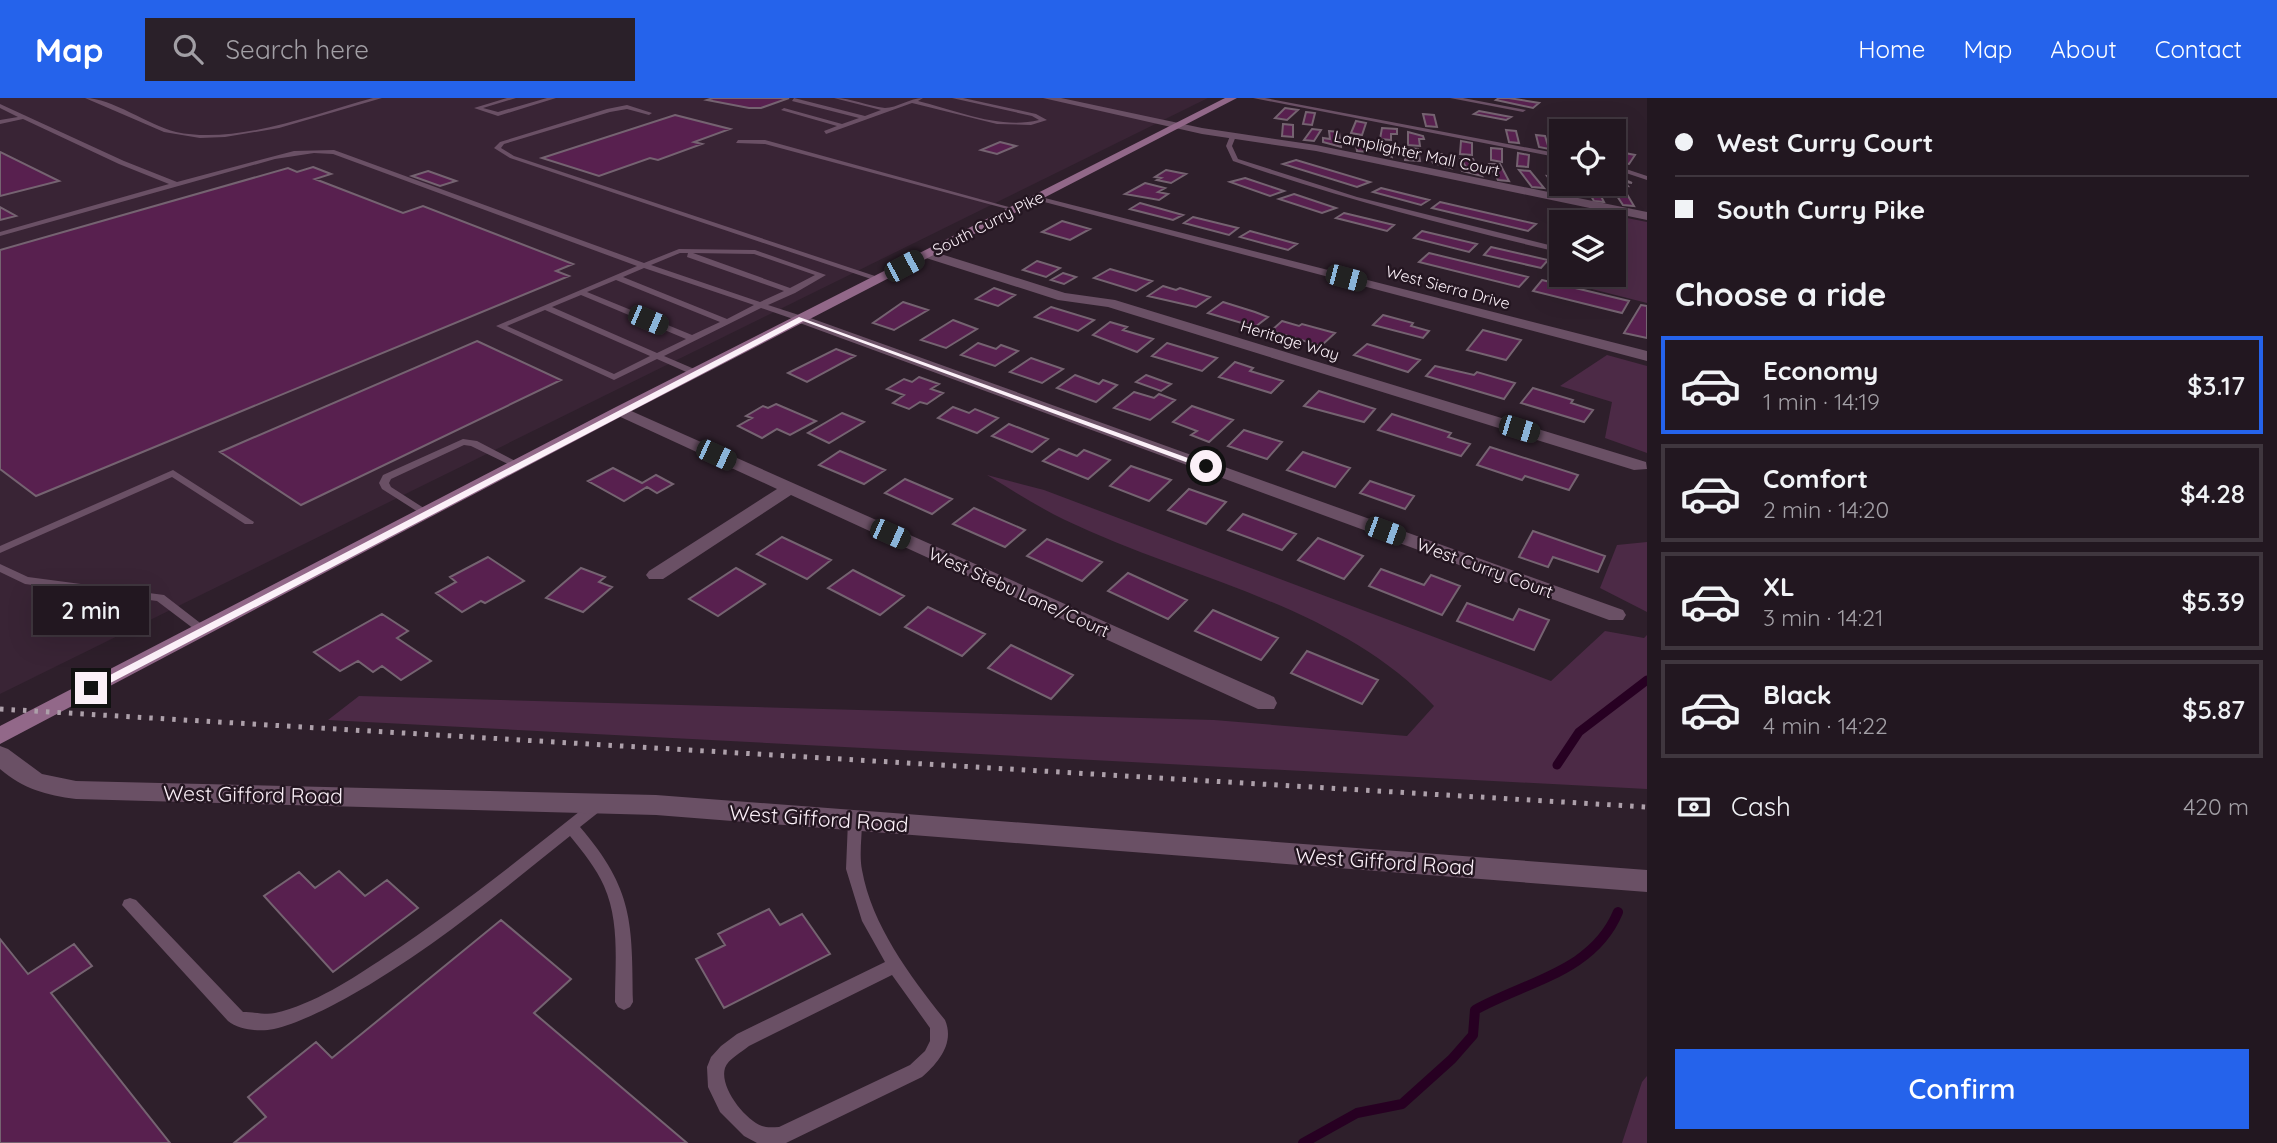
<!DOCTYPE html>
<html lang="en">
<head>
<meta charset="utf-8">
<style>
  :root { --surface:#221720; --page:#2a2029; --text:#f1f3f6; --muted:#a29fa5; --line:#3f363e; --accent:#2563eb }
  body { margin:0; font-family:Quicksand,sans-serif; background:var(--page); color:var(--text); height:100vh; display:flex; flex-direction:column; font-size:26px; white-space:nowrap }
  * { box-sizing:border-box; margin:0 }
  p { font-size:23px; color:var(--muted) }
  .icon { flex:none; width:38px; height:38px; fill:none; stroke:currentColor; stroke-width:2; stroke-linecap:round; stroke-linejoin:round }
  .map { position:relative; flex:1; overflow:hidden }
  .drawer { display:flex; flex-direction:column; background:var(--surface); width:630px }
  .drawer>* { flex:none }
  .banner { display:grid; align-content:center; height:154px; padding:0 28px; background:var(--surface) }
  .controls { position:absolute; left:1549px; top:21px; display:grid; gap:14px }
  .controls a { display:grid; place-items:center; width:77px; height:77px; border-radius:0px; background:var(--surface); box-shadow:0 7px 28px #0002,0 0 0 2px var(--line); font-size:35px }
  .end { position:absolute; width:32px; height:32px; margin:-16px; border:9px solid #fbf0f8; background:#111; box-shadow:0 0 0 4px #111 }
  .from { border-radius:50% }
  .bubble { position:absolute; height:49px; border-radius:0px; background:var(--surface); box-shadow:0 7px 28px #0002,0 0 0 2px var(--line); font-size:23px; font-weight:600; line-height:49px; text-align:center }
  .car { position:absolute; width:21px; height:42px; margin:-21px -10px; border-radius:9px; box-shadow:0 0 5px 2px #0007; background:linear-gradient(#222 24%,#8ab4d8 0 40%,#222 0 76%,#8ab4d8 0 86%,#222 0) }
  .banner b { display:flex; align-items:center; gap:24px; height:66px; font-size:26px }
  .banner b+b { border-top:2px solid var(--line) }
  .banner i { width:18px; height:18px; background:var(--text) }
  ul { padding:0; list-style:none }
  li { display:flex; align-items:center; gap:21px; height:98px; margin:0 14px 10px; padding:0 14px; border:4px solid var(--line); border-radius:0px }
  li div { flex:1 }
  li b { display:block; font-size:26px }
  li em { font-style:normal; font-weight:600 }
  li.current { border-color:var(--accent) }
  li>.icon { width:63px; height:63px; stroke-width:1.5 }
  h2 { padding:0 28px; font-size:32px; line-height:84px }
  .pay { display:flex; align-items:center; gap:18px; height:77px; padding:0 28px; font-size:26px }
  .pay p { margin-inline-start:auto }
  .button { display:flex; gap:14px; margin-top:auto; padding:14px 28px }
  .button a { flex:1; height:80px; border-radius:0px; background:var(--accent); color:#fff; font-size:28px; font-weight:600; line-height:80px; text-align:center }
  header { display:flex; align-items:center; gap:42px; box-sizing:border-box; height:98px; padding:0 35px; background:var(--accent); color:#fff }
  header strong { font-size:33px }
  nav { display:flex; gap:38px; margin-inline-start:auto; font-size:24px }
  .search { width:490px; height:63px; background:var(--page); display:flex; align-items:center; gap:18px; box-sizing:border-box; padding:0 24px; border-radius:0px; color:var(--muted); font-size:26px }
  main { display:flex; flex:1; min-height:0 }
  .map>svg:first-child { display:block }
  .built { fill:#392435 }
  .green { fill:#4c2a46 }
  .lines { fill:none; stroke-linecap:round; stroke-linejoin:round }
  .stream-far1 { stroke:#270022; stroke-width:9 }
  .stream { stroke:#270022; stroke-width:10 }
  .building { fill:#58204f; stroke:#756371; stroke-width:2 }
  .service { fill:#6a5065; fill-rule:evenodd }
  .minor { fill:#6a5065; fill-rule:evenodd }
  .secondary { fill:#926889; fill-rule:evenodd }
  .rail { stroke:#ada0aa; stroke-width:5; stroke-dasharray:3.5 8; stroke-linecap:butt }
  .route { fill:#fbf0f8 }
  .labels { text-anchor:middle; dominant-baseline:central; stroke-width:5; stroke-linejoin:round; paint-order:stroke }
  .far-street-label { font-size:16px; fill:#fbf0f8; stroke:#241621 }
  .street-label { font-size:18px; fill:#fbf0f8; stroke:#241621 }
  .near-street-label { font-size:21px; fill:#fbf0f8; stroke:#241621 }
</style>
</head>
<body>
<header>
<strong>Map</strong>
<div class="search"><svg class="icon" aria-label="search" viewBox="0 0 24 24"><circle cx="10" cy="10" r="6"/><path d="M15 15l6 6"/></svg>Search here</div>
<nav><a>Home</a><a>Map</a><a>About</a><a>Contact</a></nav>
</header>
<main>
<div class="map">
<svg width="1647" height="1045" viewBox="0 0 1647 1045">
  <rect width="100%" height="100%" fill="#2e1f2b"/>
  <path class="built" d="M0,0H1208L0,596Z"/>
  <path class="green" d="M1622,119L1647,124V205L1576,187L1583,177H1614V131Z
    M1607,257L1647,268V355L1605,340L1612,304L1560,288Z
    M987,377L1044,392L1551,583L1605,533L1644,540L1647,537V691L328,622L359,598L1214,622L1407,638L1434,608C1338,506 1187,481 1065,422C1038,409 1012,392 987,377Z
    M1647,444V514L1600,490L1617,447Z
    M1647,978V1045H1622L1642,984Z"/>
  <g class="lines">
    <path class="stream-far1" d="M1557,667L1579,634L1647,582"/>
    <path class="stream" d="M1303,1045L1357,1015L1402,1006L1452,961L1473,937L1475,912C1527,883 1593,874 1618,814"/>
  </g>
  <path class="building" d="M713,0H789L761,10H749L707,2Z
    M1499,0H1509L1539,5L1533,10L1496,2Z
    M1285,10L1298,12L1287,22L1275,20Z
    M1479,13L1511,19L1506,22L1474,16Z
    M1306,14L1315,15L1312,27L1303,26Z
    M1423,16L1434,17L1437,29L1426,28Z
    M675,17L730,31L694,44L702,46L658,62L650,60L599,78L542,60Z
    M1356,23L1366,25L1362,37L1351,35Z
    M1283,26L1293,27V39L1282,38Z
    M1382,30L1397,31V36H1391V42L1380,41Z
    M1312,31L1321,32L1314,43L1304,42Z
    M1506,32L1516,33L1519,45L1509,44Z
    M1329,33L1339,34L1341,49L1323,44V40L1330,41Z
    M1408,34L1423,38L1424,41H1419L1420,48L1408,47Z
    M1536,37L1545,38L1549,51L1539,49Z
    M1355,41L1366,42L1368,54L1357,53Z
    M1461,43L1472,45V57L1460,56Z
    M1000,44L1016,48L997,56L981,52Z
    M1381,46L1393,47L1392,59L1378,53Z
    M1408,50L1418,51L1420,63L1405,62V58L1408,59Z
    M1491,50L1502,51V64L1491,62Z
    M0,54L59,83L0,98Z
    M1518,55L1529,57L1528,69L1517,68Z
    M1625,55L1635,57L1629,66L1618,64Z
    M1431,56H1442L1451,70L1433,65L1431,61L1435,62Z
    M1461,61H1473L1482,78L1462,73L1460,69H1466Z
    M1548,61L1559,62L1560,76L1548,75Z
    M1296,62L1370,84L1357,89L1283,66Z
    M1489,66H1500L1509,83L1498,82Z
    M313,69L331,76L315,81L403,115L423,108L573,166L556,173L569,178L36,398L0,371V152L288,70L297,74Z
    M1166,72L1186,76L1171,85L1157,82L1161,80L1155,79Z
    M1519,72L1530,73L1544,90L1532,89Z
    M428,73L456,83L440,88L412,78Z
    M1614,73L1620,74L1623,81L1632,85L1625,84L1628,88L1616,87Z
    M1547,78L1559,79L1571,96L1559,95Z
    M1245,80L1284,93L1270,98L1230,84Z
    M1145,85L1165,90L1158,94L1168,96L1159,102L1125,96Z
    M1584,86L1595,87L1604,104L1594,103Z
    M1381,90L1429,102L1421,107L1373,94Z
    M1613,92L1625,93L1634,108L1623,107Z
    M1294,96L1336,110L1322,115L1279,101Z
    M1440,104L1536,126L1528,133L1432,110Z
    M1140,105L1183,117L1173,122L1130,111Z
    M0,109L16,118L0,122Z
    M1344,115L1394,127L1387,133L1336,120Z
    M1193,119L1238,130L1229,137L1184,125Z
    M1062,123L1090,131L1070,142L1042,134Z
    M1250,133L1297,146L1288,152L1240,139Z
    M1422,133L1477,146L1469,154L1414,140Z
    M1491,149L1548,162L1541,170L1484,157Z
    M1429,155L1528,179L1519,189L1419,164Z
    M1037,163L1060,170L1046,179L1023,172Z
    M1110,171L1152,183L1136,193L1094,180Z
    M1063,175L1076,179L1064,186L1051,182Z
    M1542,182L1629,203L1622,215L1533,193Z
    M1163,188L1176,192L1180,190L1210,199L1196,209L1148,198Z
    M994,190L1015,197L998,208L976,201Z
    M903,204L928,212L894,232L873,225Z
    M1223,204L1255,214L1268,219L1255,229L1208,215Z
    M1641,207L1647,208V240L1624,235Z
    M1051,209L1094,222L1078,233L1035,219Z
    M1383,217L1413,225L1411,228L1429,233L1423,240L1373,227Z
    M953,222L977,231L946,250L921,242Z
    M1282,223L1299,228L1302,226L1335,235L1321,248L1271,233Z
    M1110,224L1127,229L1123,232L1153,241L1137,254L1093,237Z
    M1483,232L1521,242L1506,262L1467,252Z
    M477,243L561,282L301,407L220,354Z
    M978,245L996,251L1001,247L1018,253L995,268L961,257Z
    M1167,245L1217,260L1202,273L1152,258Z
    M1367,246L1420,262L1408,274L1354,257Z
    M836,251L855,258L807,284L788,275Z
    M1031,260L1063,271L1042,285L1010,274Z
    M1235,264L1253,270L1250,273L1283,283L1271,295L1219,279Z
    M1435,268L1474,277L1477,274L1515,285L1504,301L1426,278Z
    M1075,277L1099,286L1103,282L1117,287L1096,304L1057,290Z
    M1146,277L1171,286L1161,293L1136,284Z
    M919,279L939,286L931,291L943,295L927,306L920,304L909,311L893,305L904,297L887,291L904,281L912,284Z
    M1533,290L1573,302L1571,305L1593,312L1584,324L1521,305Z
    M1319,293L1375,311L1364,324L1304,308Z
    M1134,294L1154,300L1159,296L1175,302L1150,322L1114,310Z
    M776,306L816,323L790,337L777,331L762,340L738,328L752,320L746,318L763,308L768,310Z
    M1192,308L1233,322L1209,344L1191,337L1197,333L1173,324Z
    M953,309L969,315L975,311L998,320L977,335L938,320Z
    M842,315L864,324L829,345L808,335Z
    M1392,316L1451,335L1448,339L1470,346L1461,358L1378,332Z
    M1009,326L1048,341L1032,354L992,338Z
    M1244,332L1282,344L1267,361L1228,348Z
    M1490,349L1578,377L1569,392L1525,378L1522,382L1477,367Z
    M1059,351L1077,358L1084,352L1110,362L1088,381L1043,363Z
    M840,353L885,372L864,386L819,367Z
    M1303,354L1350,370L1335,389L1287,372Z
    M1131,368L1171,382L1149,403L1110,388Z
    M613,370L642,385L656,377L673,386L657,395L647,389L624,403L588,383Z
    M905,381L952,401L932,416L885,395Z
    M1370,383L1414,398L1405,411L1360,395Z
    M1189,391L1226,404L1206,426L1168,412Z
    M974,410L1025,432L1005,449L953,426Z
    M1243,416L1296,436L1282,452L1228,432Z
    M1533,433L1605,458L1598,474L1553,459L1548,469L1519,459Z
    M782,439L831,462L807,481L757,456Z
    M1318,440L1363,458L1344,481L1298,462Z
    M1047,441L1102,464L1082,483L1027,458Z
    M488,459L524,483L485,505L481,503L462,514L436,495L456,484L450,479Z
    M581,470L605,479L599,484L612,489L583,514L546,500Z
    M736,470L765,486L718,518L689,501Z
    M1381,471L1424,487L1431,477L1460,488L1442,517L1369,488Z
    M853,472L904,498L880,517L828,490Z
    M1128,475L1187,502L1168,521L1108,493Z
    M1467,505L1513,522L1519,511L1549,522L1534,552L1457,523Z
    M928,509L985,536L962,558L905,529Z
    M1213,512L1278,540L1261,562L1195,533Z
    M382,516L408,533L397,540L431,563L401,582L382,568L373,574L358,563L340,573L314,554Z
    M1011,547L1073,577L1051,601L988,570Z
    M1307,553L1378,582L1362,606L1291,575Z
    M339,773L365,798L387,782L418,810L333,874L264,798L299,774L315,790Z
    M769,811L780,827L802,816L830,856L724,910L696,861L725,847L718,836Z
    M501,822L571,881L534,915L687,1045H234L266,1019L248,999L316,944L332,960Z
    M0,841L28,876L74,846L92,868L51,895L170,1045H0Z"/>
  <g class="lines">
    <path class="service" d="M85,0C112,0 148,27 176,34C237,47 314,16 373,0H382L279,30L225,39L200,40L164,34Z
      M507,0H516L483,10L498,14L547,0H556L498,18L474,10Z
      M794,0L865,18L881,12L834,0C852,0 867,8 885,10C897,10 910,0 923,0L918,3C955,12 1000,32 1039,22L1032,18L952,0H963L1036,16L1047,22L1031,27L997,26L912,5L826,36L824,33L837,28L781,12L784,10L842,26L859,20L792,3Z
      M1253,0H1265L1561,56V60Z
      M1450,0H1463L1526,12L1523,14Z
      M0,6L124,63L177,84L294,53L334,52L644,165L679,151L755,152L826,177L795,195L768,207L805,219V223H799L761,210L664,258L699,273V277H693L657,261L614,282L496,228L637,168L333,56L314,55L275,61L0,138V134L169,86L119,66L23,21L0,26V22L18,19L0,10ZM680,155H688L687,159L784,193L760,204L651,167ZM693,155L754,156L815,177L790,190ZM644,170L754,207L727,221L623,179ZM616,182L720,224L692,237L587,194ZM581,197L686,241L657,255L552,209ZM545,212L650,258L614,276L507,228Z
      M627,7L652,15L649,17L627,11L610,14L504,46L501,50L514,58L884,181L877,183L510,60L494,50L500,44L607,11Z
      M1233,36L1236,38L1232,48L1238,61L1357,99L1561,150V153L1558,154C1448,128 1339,100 1233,63L1226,48L1230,38Z
      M738,42H765L1016,111L1011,112L765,46L736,45Z
      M1614,67L1647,78V82L1614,71Z
      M463,341L477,343L523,367L522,369H514L471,348L464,347L391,381L389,385L391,389L430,414L431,416L426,419L382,391L379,385L383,377Z
      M173,372L254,424L253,426H245L172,379L0,455V448Z
      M0,466L28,479L164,497L208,531L206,534H198L157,503L25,486L0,474Z
      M599,700L604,702L606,706L604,710L580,729C634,792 632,825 633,904L630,909L624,912L618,909L615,904C615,866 620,824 604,788C596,770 583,754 570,738C499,795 428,854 348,899C328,910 297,926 274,931C260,934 239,932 228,923L122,807L124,802L130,800L136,802L243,914C253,914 266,917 275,915C314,906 352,881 385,859C458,811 526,756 594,702Z
      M855,717L860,719L862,723C862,739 859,757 862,772C872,828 911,879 945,922C955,945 938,965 922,979L786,1045H757L744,1038L720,1014L708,989L707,969L711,959L721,948L737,936L885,864L862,823L846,771L848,723L850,719ZM892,877L930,930V943L925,953L910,967L779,1029C774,1029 767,1030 762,1028C745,1022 719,989 725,970C728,961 742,954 749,948Z"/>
    <path class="minor" d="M1043,0H1061L1202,30L1316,47L1647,114V122L1316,53L1202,36Z
      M1033,97L1647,253V263L1033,101Z
      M928,152L1065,195L1115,202L1646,364L1647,371L1634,372L1108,209L1058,202L923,159L922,156Z
      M802,217L1623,512L1626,517L1623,522H1609L797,224L795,221Z
      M620,308L1274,599L1277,605L1274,611H1258L791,397L663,481H649L646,477L649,473L777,391L614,316L612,313Z
      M0,648L8,651L42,676L76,683L656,697L1647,772V794L656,717L76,701C46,697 23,691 0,671Z"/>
    <path class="secondary" d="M1225,0H1237L626,316L0,646V628L614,310Z"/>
    <path class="rail" d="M0,611L1647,709"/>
  </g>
  <path class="route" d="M799,219L1210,368L1202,370L803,223L95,593L85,590Z"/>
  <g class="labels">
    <g class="far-street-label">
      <text transform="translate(1417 55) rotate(12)">Lamplighter Mall Court</text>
      <text transform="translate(988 125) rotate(-27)">South Curry Pike</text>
      <text transform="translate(1448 189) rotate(15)">West Sierra Drive</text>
      <text transform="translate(1290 242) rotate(17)">Heritage Way</text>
    </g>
    <g class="street-label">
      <text transform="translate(1485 470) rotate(20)">West Curry Court</text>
      <text transform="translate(1019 494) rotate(24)">West Stebu Lane/Court</text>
    </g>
    <g class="near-street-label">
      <text transform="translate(253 696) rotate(1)">West Gifford Road</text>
      <text transform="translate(819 720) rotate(4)">West Gifford Road</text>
      <text transform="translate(1385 763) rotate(4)">West Gifford Road</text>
    </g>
  </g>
</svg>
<div class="controls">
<a><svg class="icon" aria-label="locate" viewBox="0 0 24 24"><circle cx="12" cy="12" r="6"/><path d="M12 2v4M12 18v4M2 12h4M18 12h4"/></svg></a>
<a><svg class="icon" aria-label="layers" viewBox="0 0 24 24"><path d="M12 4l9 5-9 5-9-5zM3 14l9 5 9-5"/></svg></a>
</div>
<i class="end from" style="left:1206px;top:368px"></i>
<i class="end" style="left:91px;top:590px"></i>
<div class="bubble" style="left:33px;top:488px;width:116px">2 min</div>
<i class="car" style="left:904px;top:168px;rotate:62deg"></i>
<i class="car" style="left:1346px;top:180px;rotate:105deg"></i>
<i class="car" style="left:648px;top:222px;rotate:113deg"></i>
<i class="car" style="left:1519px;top:331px;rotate:107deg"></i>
<i class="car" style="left:716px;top:357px;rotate:115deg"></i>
<i class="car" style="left:1385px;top:433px;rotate:110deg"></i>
<i class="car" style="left:890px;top:436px;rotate:114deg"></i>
</div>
<section class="drawer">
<div class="banner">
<b><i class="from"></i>West Curry Court</b>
<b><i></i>South Curry Pike</b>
</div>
<h2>Choose a ride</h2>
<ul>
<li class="current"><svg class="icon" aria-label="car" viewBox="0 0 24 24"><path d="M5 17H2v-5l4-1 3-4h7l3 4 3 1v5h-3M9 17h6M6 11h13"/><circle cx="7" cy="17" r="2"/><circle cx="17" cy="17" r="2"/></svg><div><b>Economy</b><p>1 min · 14:19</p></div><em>$3.17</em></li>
<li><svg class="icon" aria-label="car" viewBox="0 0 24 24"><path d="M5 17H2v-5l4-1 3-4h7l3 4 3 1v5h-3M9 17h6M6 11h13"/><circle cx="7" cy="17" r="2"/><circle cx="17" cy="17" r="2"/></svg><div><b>Comfort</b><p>2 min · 14:20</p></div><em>$4.28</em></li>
<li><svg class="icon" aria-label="car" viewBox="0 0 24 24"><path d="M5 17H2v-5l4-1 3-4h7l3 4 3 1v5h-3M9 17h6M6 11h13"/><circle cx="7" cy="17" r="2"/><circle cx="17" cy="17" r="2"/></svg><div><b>XL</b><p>3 min · 14:21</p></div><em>$5.39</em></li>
<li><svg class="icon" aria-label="car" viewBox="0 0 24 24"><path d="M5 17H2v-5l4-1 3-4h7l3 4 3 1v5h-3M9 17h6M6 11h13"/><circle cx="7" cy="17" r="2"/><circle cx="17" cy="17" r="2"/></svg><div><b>Black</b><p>4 min · 14:22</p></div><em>$5.87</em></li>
</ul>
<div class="pay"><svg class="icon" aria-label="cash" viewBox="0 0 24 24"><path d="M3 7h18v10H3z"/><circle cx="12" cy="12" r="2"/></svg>Cash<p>420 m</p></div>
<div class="button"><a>Confirm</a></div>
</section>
</main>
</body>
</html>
